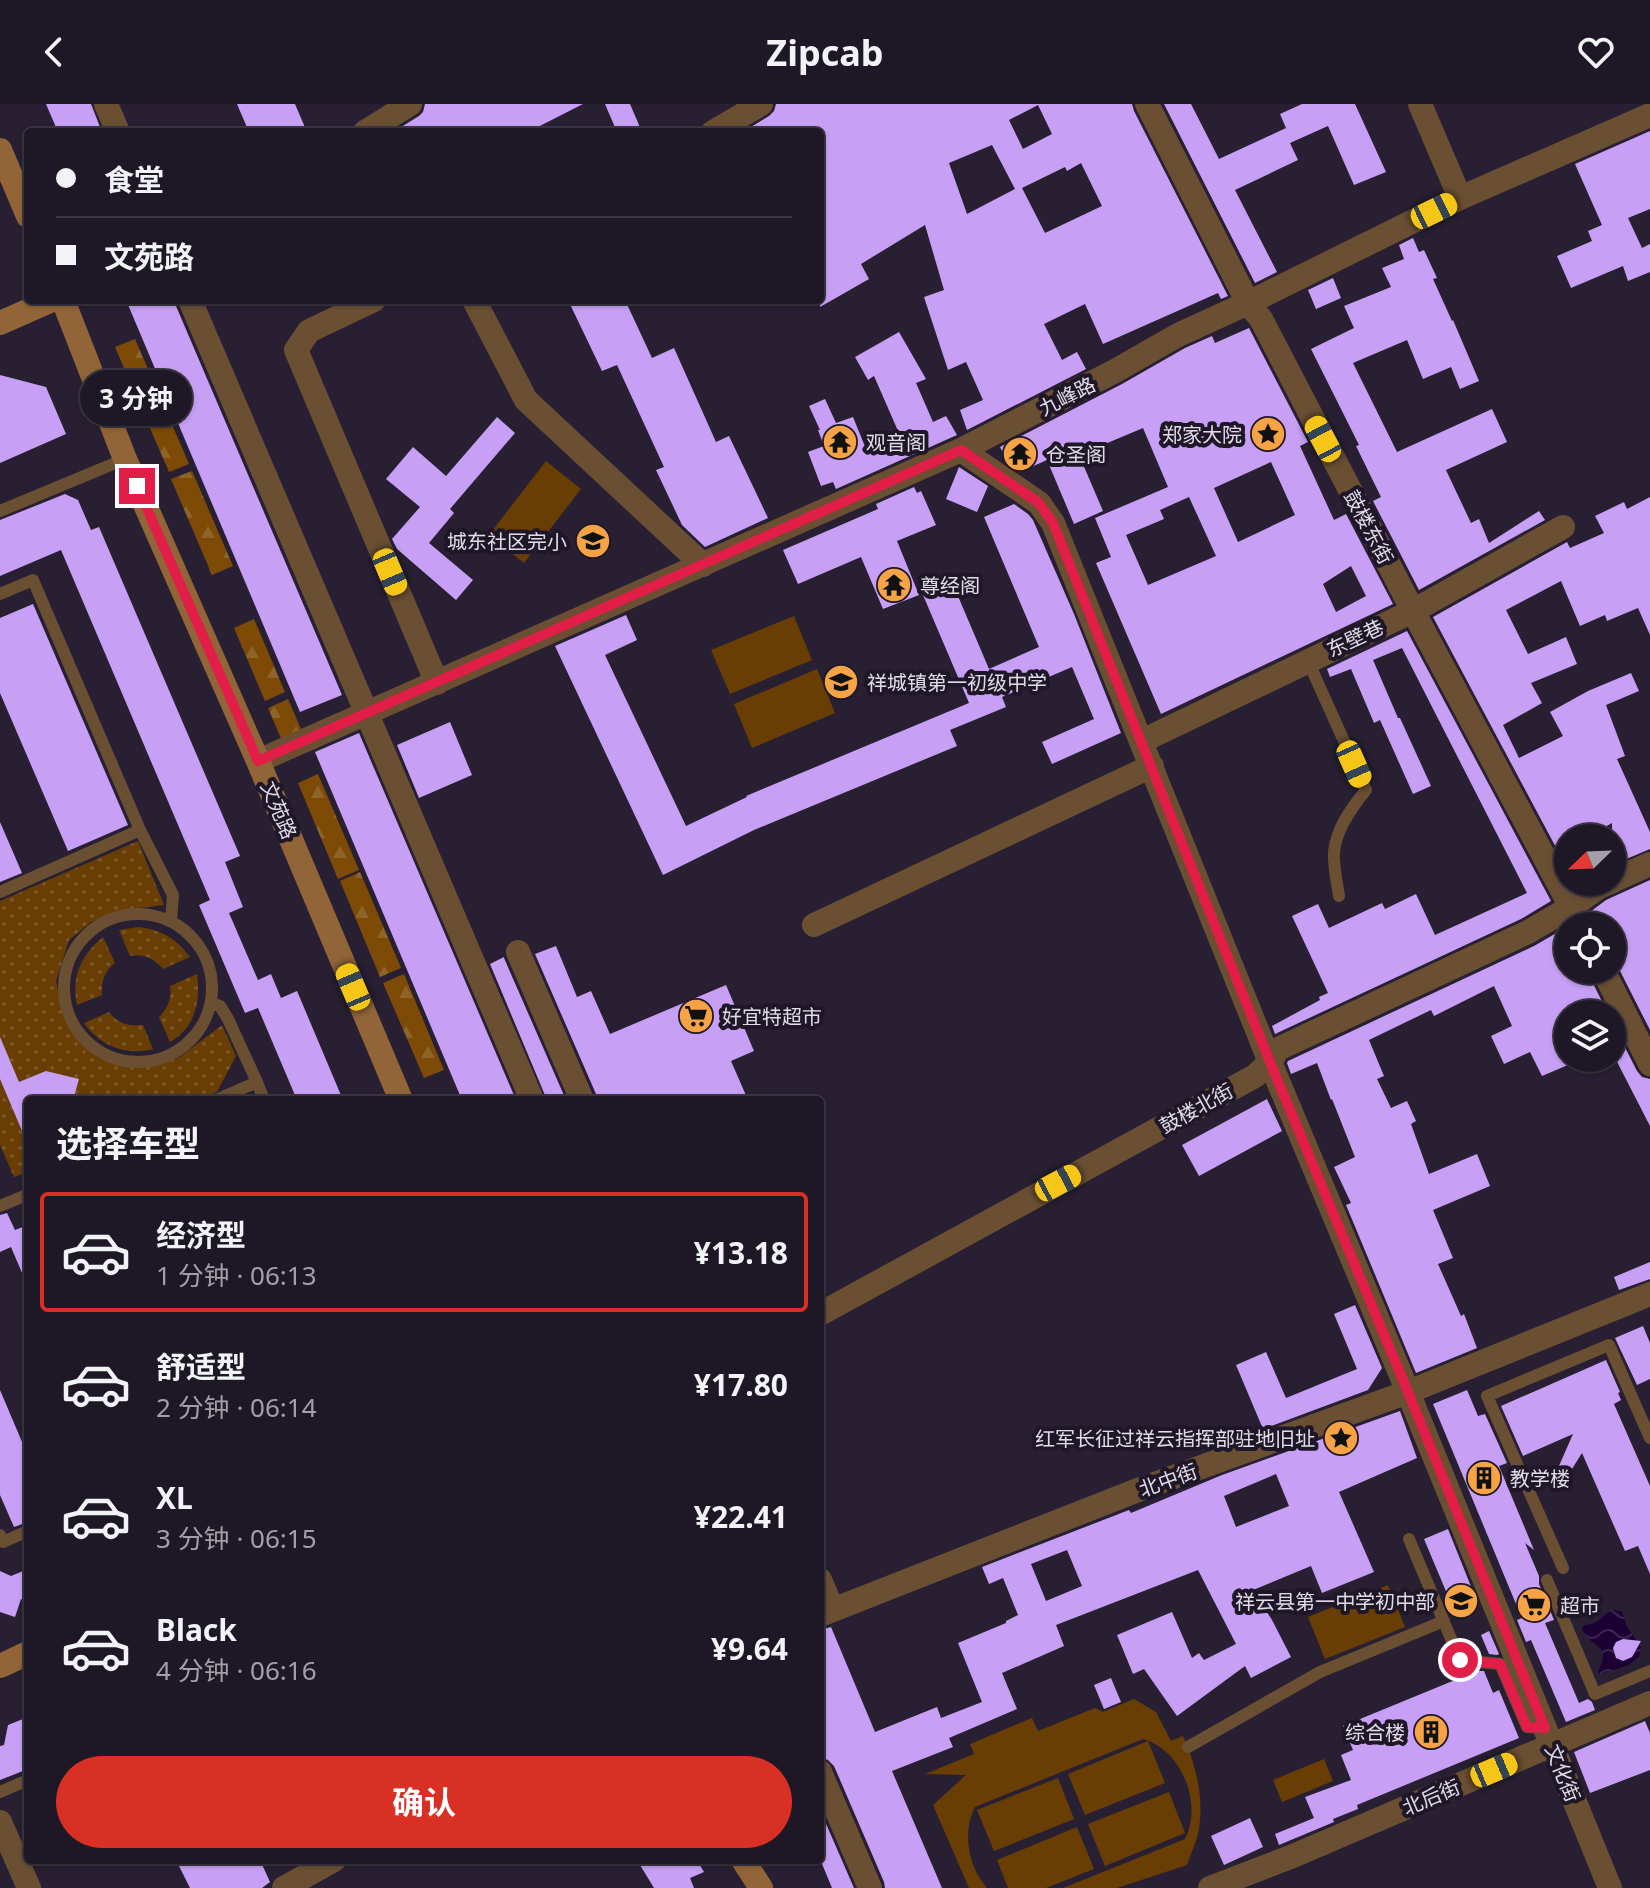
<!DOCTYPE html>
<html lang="zh">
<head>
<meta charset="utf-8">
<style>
  :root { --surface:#1e1826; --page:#26212e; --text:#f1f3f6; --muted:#a1a0a7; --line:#3c3743; --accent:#d93025 }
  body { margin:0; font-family:"Noto Sans","Noto Sans SC",sans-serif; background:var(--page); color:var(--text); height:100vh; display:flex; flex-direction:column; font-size:30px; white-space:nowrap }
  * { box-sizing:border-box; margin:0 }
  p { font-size:26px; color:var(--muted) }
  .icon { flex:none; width:44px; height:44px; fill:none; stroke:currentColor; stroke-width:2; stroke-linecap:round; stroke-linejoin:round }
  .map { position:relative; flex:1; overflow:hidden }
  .panel { position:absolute; left:24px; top:992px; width:800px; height:768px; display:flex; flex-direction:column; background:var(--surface); border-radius:8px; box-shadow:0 2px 6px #0004,0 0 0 2px var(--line) }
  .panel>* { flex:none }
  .banner { position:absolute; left:24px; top:24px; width:800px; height:176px; border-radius:8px; box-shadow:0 2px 6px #0004,0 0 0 2px var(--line); display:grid; align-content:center; height:176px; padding:0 32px; background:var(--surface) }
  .needle { width:52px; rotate:247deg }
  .controls { position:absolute; left:1554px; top:720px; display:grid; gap:16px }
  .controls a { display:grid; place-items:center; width:72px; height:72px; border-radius:50%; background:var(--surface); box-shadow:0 2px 6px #0004,0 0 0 2px var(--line); font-size:40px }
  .end { position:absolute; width:36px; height:36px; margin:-18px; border:10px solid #e11d48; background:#fff; box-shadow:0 0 0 4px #fff }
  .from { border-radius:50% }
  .bubble { position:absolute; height:56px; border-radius:28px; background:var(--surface); box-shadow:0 2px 6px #0004,0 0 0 2px var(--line); font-size:26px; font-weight:700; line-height:56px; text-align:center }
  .car { position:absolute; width:24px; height:48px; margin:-24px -12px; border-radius:10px; box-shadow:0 0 6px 2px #0007; background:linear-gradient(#f5c518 24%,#345 0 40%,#f5c518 0 76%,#345 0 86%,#f5c518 0) }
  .banner b { display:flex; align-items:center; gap:28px; height:76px; font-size:30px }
  .banner b+b { border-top:2px solid var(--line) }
  .banner i { width:20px; height:20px; background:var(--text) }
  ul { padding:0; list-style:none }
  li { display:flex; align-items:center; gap:24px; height:120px; margin:0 16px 12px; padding:0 16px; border:4px solid transparent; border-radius:8px }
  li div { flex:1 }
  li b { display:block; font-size:30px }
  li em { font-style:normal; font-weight:700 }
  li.selected { border-color:var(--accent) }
  li>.icon { width:72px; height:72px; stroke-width:1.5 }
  h2 { padding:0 32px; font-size:36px; line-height:96px }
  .action { display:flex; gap:16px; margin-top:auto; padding:16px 32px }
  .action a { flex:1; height:92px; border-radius:48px; background:var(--accent); color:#fff; font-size:32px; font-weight:700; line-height:92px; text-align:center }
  header { display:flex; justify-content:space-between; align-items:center; height:104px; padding:0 32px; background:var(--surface); font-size:36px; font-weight:700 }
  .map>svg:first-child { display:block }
  .grass { fill:url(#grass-dots) }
  .forest { fill:url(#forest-firs) }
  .park { fill:#683e05 }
  .water { fill:url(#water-waves) }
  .building { fill:#c7a0f5; fill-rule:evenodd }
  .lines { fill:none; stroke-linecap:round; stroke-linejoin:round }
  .lane { stroke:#6a4f33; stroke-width:12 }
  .street { stroke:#6a4f33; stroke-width:24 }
  .secondary { stroke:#916537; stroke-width:24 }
  .route { stroke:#e11d48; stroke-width:10 }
  .labels { text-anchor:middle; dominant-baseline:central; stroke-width:8; stroke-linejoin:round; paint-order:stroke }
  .street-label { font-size:20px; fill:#e0dbe7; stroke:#1f1728 }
  .poi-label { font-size:20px; fill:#e0dbe7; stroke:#1f1728; text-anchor:start }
</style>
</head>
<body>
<header><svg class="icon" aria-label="back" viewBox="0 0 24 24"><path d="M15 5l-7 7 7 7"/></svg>Zipcab<svg class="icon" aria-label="heart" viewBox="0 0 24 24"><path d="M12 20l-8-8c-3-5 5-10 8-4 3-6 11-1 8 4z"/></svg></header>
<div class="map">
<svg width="1650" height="1784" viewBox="0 0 1650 1784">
  <defs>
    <pattern id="grass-dots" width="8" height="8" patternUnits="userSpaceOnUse" patternTransform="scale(2)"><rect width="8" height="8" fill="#683e05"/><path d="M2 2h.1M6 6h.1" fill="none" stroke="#7d5929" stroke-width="1.8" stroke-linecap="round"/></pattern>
    <pattern id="forest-firs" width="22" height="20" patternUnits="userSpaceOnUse" patternTransform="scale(2)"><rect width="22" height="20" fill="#7d4b05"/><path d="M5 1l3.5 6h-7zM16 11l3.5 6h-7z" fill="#8f6429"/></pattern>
    <pattern id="water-waves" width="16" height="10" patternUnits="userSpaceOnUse" patternTransform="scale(2)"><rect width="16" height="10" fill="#1c0033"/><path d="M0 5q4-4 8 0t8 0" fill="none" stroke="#3d2551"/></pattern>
  </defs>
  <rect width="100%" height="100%" fill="#282032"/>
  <path class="grass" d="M138,737L164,801L124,806L91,818L69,836L56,877L63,908L83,940L102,955L132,961L160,960L180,953L222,921L236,952L217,988L198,996H28V1068L14,1073L0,1041V797Z
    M139,823C162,826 177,835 190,853L163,865C155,855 143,849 130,852L119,826Z
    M103,833L115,859C104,868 101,878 102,891L77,901C71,873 81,851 103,833Z
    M197,870C201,897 195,924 170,938L159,913C168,904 172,894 170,882Z
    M109,908C117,919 129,923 143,921L153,945C126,952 100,942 84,919Z"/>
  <path class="forest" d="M135,235L189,360L169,368L115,243Z
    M192,367L233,462L212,471L171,375Z
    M254,515L285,588L265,597L234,524Z
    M288,595L303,630L283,639L268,604Z
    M318,670L359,766L338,775L298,679Z
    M360,768L401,864L380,873L340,777Z
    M404,870L444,966L424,974L383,879Z"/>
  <path class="park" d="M546,357L581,385L524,459L489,431Z
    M794,512L812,556L730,590L711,546Z
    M817,565L835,609L752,644L734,600Z
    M1388,1481L1405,1523L1325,1555L1308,1513Z
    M1134,1595L1156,1608L1171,1637L1183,1632C1196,1661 1204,1693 1199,1725C1197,1737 1191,1749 1187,1761L1117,1784H1063L1185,1735C1203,1700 1182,1646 1143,1635L975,1703C962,1729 968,1762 987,1784H969L933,1701L966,1671L925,1670L974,1650L970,1640L1032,1614L1038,1627L1095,1604L1103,1608Z
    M1148,1637L1165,1679L1085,1711L1068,1670Z
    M1324,1655L1333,1677L1282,1698L1273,1676Z
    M1058,1674L1074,1715L994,1747L977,1706Z
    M1169,1688L1185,1729L1105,1762L1088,1720Z
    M1077,1723L1094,1765L1046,1784H1008L997,1756Z"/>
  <path class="water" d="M1611,1506L1622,1507L1627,1523L1641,1543L1639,1553L1629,1561L1600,1570L1598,1568C1612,1539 1594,1547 1582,1526L1583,1522L1595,1519Z"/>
  <path class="building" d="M46,0H91L102,28H58Z
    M237,0H295L307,28H249Z
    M425,0H583L528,28H393L419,12L423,8Z
    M605,0H630L642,28H617Z
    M776,0H1132L1134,7L1228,192L1221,195L1218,189L1103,240L1085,200L1044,220L1062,256L1077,248L1086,265L967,326L960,306L983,296L966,258L948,266L924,193L944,186L925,121L861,160L869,175L820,203V28H743L769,12L774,7ZM1038,1L1052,30L1023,45L1009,16ZM992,41L1015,85L967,110L949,59ZM1081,59L1102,102L1045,129L1022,84L1065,63L1067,67Z
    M1164,0H1191L1219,55L1286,24L1280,10L1302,0H1355L1386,68L1354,81L1328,22L1290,39L1298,56L1235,86L1277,168L1255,179Z
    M1650,27V105L1628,114L1642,144L1650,140V168L1628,177L1623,162L1571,184L1557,152L1592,137L1588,127L1602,121L1575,60Z
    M1413,134L1419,148L1424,146L1437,174L1433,175L1452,217L1453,216L1479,277L1460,285L1451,263L1423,275L1407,236L1353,259L1397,348L1492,305L1507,338L1446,366L1471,419L1479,415L1489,439L1539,407L1545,416L1419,486L1373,397L1381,393L1356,342L1359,341L1311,245L1354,224L1344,202L1391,183L1382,164L1404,155L1399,141Z
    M1333,174L1341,194L1316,205L1308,186Z
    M126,196H175L176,202L342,591L300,608Z
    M568,196H625L652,254L674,244L716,338L729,332L768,414L705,443L682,421L656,366L664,363L617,261L602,267Z
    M1249,224L1308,338L1300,342L1334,416L1346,410L1393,500L1161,610L1096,459L1111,453L1095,414L1168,383L1143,324L1079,351L1103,407L1074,420L1047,356L1020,368L1009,360L1000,343L1122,280L1185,244L1212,232L1215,239ZM1271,358L1295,411L1238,438L1214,384ZM1189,393L1216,452L1148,481L1126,431L1164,415L1160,406ZM1351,462L1366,492L1336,508L1323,480Z
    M899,228L926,275L916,279L933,318L946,312L957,331L836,385L833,378L821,382L808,348L824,342L818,326H820L809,302L825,295L836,319L853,313L868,350L902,336L874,272L868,276L855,253Z
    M0,271L46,283L66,330L0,359Z
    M497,313L515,329L450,405L454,409L429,439L473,476L456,496L397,445L392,435L420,403L386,375L413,343L446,372Z
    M959,363L988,382L977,408L946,395Z
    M914,383L917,389L921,387L936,421L897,437L919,491L883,505L861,453L798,480L783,446L878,405L876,400Z
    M65,390L78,396L91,426L99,423L240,752L225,758L243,803L229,809L258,876L271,870L281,894L297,887L343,996H297L258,904L245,909L199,801L210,796L61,446L0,472V416Z
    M1650,393V531L1638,504L1607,517L1605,511L1580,522L1561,477L1506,506L1528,550L1566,533L1577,560L1531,579L1542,599L1503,621L1519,654L1563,632L1550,608L1588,587L1631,569L1639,587L1606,601L1625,652L1617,655L1650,728V745L1612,761V719L1586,734H1568V766L1433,513L1567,438L1570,444L1604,429L1595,412L1624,398L1627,405Z
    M1014,400L1028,410L1033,416L1074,510L1121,629L1052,660L1042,638L1094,615L1072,563L1002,593L1006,603L950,626L957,642L754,726L663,771L555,542L626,511L637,536L605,551L686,722L747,693L746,692L969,599L920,484L949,471L989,565L1039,543L984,413Z
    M33,500L128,721L68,747L0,589V514Z
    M1407,527L1551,797L1521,815L1275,930L1272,922L1320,896L1319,893L1328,889L1292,812L1318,800L1329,824L1382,799L1385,805L1416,790L1435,831L1527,789L1402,544L1373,556L1398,614H1400L1431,682L1413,690L1380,616L1374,619L1351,565L1330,573L1327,565Z
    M450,618L472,671L419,694L397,641Z
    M359,629L516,996H462L315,648Z
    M0,718L22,769L0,778Z
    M1650,776V926L1616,859L1612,854V822H1596L1590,808L1606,796Z
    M1565,824L1568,829V866H1588L1590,873L1608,910H1568V961L1542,972L1530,948L1504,960L1491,932L1512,922L1494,882L1434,912L1431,906L1369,936L1384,972L1377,975L1391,1004L1407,997L1416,1017L1411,1020L1429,1070L1477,1050L1490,1082L1433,1106L1453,1154L1438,1160L1461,1212L1464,1210L1477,1244L1416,1269L1346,1101L1351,1099L1334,1063L1355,1053L1332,995L1331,996L1317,959L1291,970L1287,959L1288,957L1534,842Z
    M556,842L577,893L591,887L610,930L726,881L754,947L731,957L748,996H597L596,990L535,850Z
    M504,853V854L566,996H547L490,860Z
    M1612,918L1637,967L1642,973L1650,975V1022L1612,948Z
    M0,933L19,978L46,967L79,975L73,996H28V1041L0,975Z
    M1267,995L1282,1027L1199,1072L1182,1041Z
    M7,1109L15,1126L28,1121V1183L11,1143L0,1148V1111Z
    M1650,1158V1175L1619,1186L1614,1173Z
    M1355,1201L1382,1264L1368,1286L1263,1325L1236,1261L1266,1248L1286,1294L1357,1265L1334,1210Z
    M1643,1222L1650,1239V1275L1637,1281L1615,1234Z
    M1606,1256L1620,1288L1618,1289L1621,1296L1614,1300L1650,1382V1470L1638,1442L1625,1447L1582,1349L1560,1384L1551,1380L1573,1330L1523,1352L1501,1302Z
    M0,1286L28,1352V1418L14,1423L0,1391Z
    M1467,1286L1478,1312L1485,1310L1507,1359L1499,1362L1534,1446L1525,1439L1539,1472V1480L1554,1516L1545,1519L1579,1599L1588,1595L1592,1598L1595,1606L1566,1618L1531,1536L1526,1538L1517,1516L1522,1514L1516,1500L1433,1300Z
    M1400,1307L1417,1354L1339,1388L1374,1468L1322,1489L1311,1462L1253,1486L1272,1516L1291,1553L1251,1574L1245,1562L1177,1612L1144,1565L1133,1570L1117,1531L1172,1508L1192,1554L1199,1549L1204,1556L1236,1540L1198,1466L1056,1521L1064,1542L1002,1569L1017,1605L949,1634L953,1643L892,1667L942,1784H885L884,1778L834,1662L828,1656L820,1653V1526L831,1523L875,1628L937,1603L941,1614L982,1598L958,1539L1006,1519V1517L1018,1511L1003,1474L989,1480L982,1463L1129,1406L1131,1409L1222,1371ZM1276,1370L1289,1402L1236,1423L1224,1392ZM1067,1446L1082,1482L1046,1497L1031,1460Z
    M1448,1425L1476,1495L1453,1504L1424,1435Z
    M28,1465V1498L21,1495L15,1513L0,1508V1467L11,1472Z
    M1489,1527L1499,1550L1497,1551L1489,1550L1481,1531Z
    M1623,1535L1641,1537L1632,1553L1623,1557L1616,1554L1613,1544L1616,1538Z
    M1477,1567H1484L1493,1589L1499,1586L1519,1634L1357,1701L1358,1705L1333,1715L1334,1718L1279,1741L1275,1730L1314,1714L1305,1693L1351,1676L1341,1651L1353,1646L1343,1622Z
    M1111,1574L1121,1598L1104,1605L1094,1581Z
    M28,1613V1665L0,1676V1642L4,1641L8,1621Z
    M1645,1617L1650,1629V1666L1590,1689L1574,1648Z
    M820,1706L854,1784H832L820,1755Z
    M1250,1714L1263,1743L1224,1761L1211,1732Z
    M176,1756H260L270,1778L262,1784H190Z
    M637,1756H697L704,1768L690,1774L694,1784H654Z"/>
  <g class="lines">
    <path class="lane" d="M0,407L125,355
      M0,490L33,476L140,726L173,791L171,817
      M1308,557L1366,686C1352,703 1336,725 1334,748C1333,761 1337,778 1339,792
      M0,788L140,726
      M64 884a74 74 0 1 1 148 0a74 74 0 1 1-148 0Z
      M211,899L220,902L228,915L257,978
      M216,996L257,978L264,996
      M0,1102L24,1092L28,1093
      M0,1431L3,1438L28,1427
      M1409,1435L1460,1556L1500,1560L1527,1623L1545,1624
      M1563,1464L1487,1292L1609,1241L1650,1334
      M1547,1476L1595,1590L1650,1567
      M1188,1643L1320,1568L1444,1517
      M0,1688L28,1676"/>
    <path class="street" d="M106,0L118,28
      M1147,0L1248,199L1261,215L1413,507L1581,822
      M1420,0L1460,94
      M365,28L410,0
      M713,28L761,0
      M190,196L532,996
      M374,196L309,227L296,246L437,579
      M474,196L526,296L703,461
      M961,346L1039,399L1053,419L1270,958L1408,1288L1610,1784
      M1142,637L1413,507L1563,423
      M258,657L961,346L1115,267L1178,231L1248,199L1460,94L1650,11
      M1612,777L1650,760
      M814,821L1152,662
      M518,848L582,996
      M1603,866L1650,960
      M820,1210L1255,972L1270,958L1278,945L1528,828L1571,803L1599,783L1611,778
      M820,1476L833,1506
      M820,1511L1138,1386L1408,1288L1650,1190
      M820,1668L870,1784
      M0,1718L29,1784
      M284,1784L334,1756
      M1210,1784L1293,1752L1650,1599"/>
    <path class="secondary" d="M0,46L28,112
      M63,196L125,355L258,657L401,996
      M0,219L52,196
      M0,1562L28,1549
      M743,1756L761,1784"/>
  </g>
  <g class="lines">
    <path class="route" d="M137,382L258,657L961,346L1039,399L1053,419L1270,958L1408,1288L1545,1624L1527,1623L1500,1560L1460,1556"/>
  </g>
  <defs>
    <g id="sight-disc" transform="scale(1.8)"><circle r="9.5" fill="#f5a345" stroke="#1f1728"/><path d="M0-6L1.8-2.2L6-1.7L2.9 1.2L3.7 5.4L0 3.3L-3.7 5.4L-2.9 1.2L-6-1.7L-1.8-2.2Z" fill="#111"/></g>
    <g id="temple-disc" transform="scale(1.8)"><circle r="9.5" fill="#f5a345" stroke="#1f1728"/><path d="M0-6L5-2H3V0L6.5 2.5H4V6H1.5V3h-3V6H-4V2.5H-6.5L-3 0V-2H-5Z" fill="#111"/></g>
    <g id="school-disc" transform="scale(1.8)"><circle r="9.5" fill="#f5a345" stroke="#1f1728"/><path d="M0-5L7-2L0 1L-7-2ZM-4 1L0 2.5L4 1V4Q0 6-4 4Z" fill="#111"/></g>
    <g id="supermarket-disc" transform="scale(1.8)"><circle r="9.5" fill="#f5a345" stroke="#1f1728"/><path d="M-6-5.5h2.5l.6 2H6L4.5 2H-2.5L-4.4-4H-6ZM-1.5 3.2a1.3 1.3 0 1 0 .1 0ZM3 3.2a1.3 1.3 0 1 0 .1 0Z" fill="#111"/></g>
    <g id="building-disc" transform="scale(1.8)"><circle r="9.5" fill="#f5a345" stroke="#1f1728"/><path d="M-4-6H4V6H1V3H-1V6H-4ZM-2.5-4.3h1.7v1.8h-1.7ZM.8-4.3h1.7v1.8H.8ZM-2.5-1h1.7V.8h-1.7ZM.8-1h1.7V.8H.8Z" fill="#111"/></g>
  </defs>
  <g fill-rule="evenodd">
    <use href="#sight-disc" x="1268" y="330"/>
    <use href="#temple-disc" x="840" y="338"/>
    <use href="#temple-disc" x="1020" y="350"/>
    <use href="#school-disc" x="593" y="437"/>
    <use href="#temple-disc" x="894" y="481"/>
    <use href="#school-disc" x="841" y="578"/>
    <use href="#supermarket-disc" x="696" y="912"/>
    <use href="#sight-disc" x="1341" y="1334"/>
    <use href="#building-disc" x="1484" y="1374"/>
    <use href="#school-disc" x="1461" y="1497"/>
    <use href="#supermarket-disc" x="1534" y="1501"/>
    <use href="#building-disc" x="1431" y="1628"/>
  </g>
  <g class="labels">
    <g class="street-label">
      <text transform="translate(1067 292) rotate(-27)">九峰路</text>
      <text transform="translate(1369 423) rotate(62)">鼓楼东街</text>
      <text transform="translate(1355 534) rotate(-25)">东壁巷</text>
      <text transform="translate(279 706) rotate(67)">文苑路</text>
      <text transform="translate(1196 1004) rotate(-29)">鼓楼北街</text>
      <text transform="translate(1168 1376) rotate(-20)">北中街</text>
      <text transform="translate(1563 1669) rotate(68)">文化街</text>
      <text transform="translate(1431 1693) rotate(-23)">北后街</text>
    </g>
    <g class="poi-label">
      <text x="1242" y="330" text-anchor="end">郑家大院</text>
      <text x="866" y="338">观音阁</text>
      <text x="1046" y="350">仓圣阁</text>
      <text x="567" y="437" text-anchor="end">城东社区完小</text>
      <text x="920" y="481">尊经阁</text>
      <text x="867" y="578">祥城镇第一初级中学</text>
      <text x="722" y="912">好宜特超市</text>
      <text x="1315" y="1334" text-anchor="end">红军长征过祥云指挥部驻地旧址</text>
      <text x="1510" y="1374">教学楼</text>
      <text x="1435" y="1497" text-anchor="end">祥云县第一中学初中部</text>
      <text x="1560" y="1501">超市</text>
      <text x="1405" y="1628" text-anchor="end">综合楼</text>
    </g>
  </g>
</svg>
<div class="controls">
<a><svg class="needle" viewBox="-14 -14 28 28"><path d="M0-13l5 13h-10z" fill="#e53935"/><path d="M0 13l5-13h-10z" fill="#a1a0a7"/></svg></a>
<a><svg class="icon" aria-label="locate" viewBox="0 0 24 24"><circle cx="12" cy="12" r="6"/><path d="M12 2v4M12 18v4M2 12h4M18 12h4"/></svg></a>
<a><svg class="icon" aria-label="layers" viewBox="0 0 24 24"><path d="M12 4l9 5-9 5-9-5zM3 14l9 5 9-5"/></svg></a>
</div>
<i class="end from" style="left:1460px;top:1556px"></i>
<i class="end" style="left:137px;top:382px"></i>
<div class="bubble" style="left:80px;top:266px;width:112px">3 分钟</div>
<i class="car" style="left:1434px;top:107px;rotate:64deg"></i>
<i class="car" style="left:1323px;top:335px;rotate:332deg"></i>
<i class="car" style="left:390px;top:468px;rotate:157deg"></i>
<i class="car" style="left:1354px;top:660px;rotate:156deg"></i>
<i class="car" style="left:353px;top:883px;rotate:337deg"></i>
<i class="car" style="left:1058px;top:1079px;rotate:62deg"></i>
<i class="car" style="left:1494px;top:1666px;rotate:67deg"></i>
<div class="banner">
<b><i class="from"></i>食堂</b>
<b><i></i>文苑路</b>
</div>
<section class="panel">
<h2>选择车型</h2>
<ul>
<li class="selected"><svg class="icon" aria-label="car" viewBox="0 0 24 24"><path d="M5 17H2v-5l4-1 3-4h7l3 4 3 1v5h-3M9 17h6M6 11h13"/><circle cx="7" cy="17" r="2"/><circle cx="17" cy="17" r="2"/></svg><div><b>经济型</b><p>1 分钟 · 06:13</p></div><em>¥13.18</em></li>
<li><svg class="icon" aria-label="car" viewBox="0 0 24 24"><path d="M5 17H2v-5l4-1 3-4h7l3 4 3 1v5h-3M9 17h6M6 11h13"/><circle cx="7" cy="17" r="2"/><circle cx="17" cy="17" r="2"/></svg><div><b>舒适型</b><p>2 分钟 · 06:14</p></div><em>¥17.80</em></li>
<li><svg class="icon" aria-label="car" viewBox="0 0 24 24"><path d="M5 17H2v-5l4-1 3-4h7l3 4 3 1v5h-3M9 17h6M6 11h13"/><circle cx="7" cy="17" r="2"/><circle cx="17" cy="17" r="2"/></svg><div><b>XL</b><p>3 分钟 · 06:15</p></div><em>¥22.41</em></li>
<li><svg class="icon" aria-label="car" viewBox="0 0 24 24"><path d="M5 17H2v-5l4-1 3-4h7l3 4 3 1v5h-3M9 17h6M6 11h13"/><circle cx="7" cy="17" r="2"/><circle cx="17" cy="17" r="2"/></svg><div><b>Black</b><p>4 分钟 · 06:16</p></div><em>¥9.64</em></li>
</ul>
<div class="action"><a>确认</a></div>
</section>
</div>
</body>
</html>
